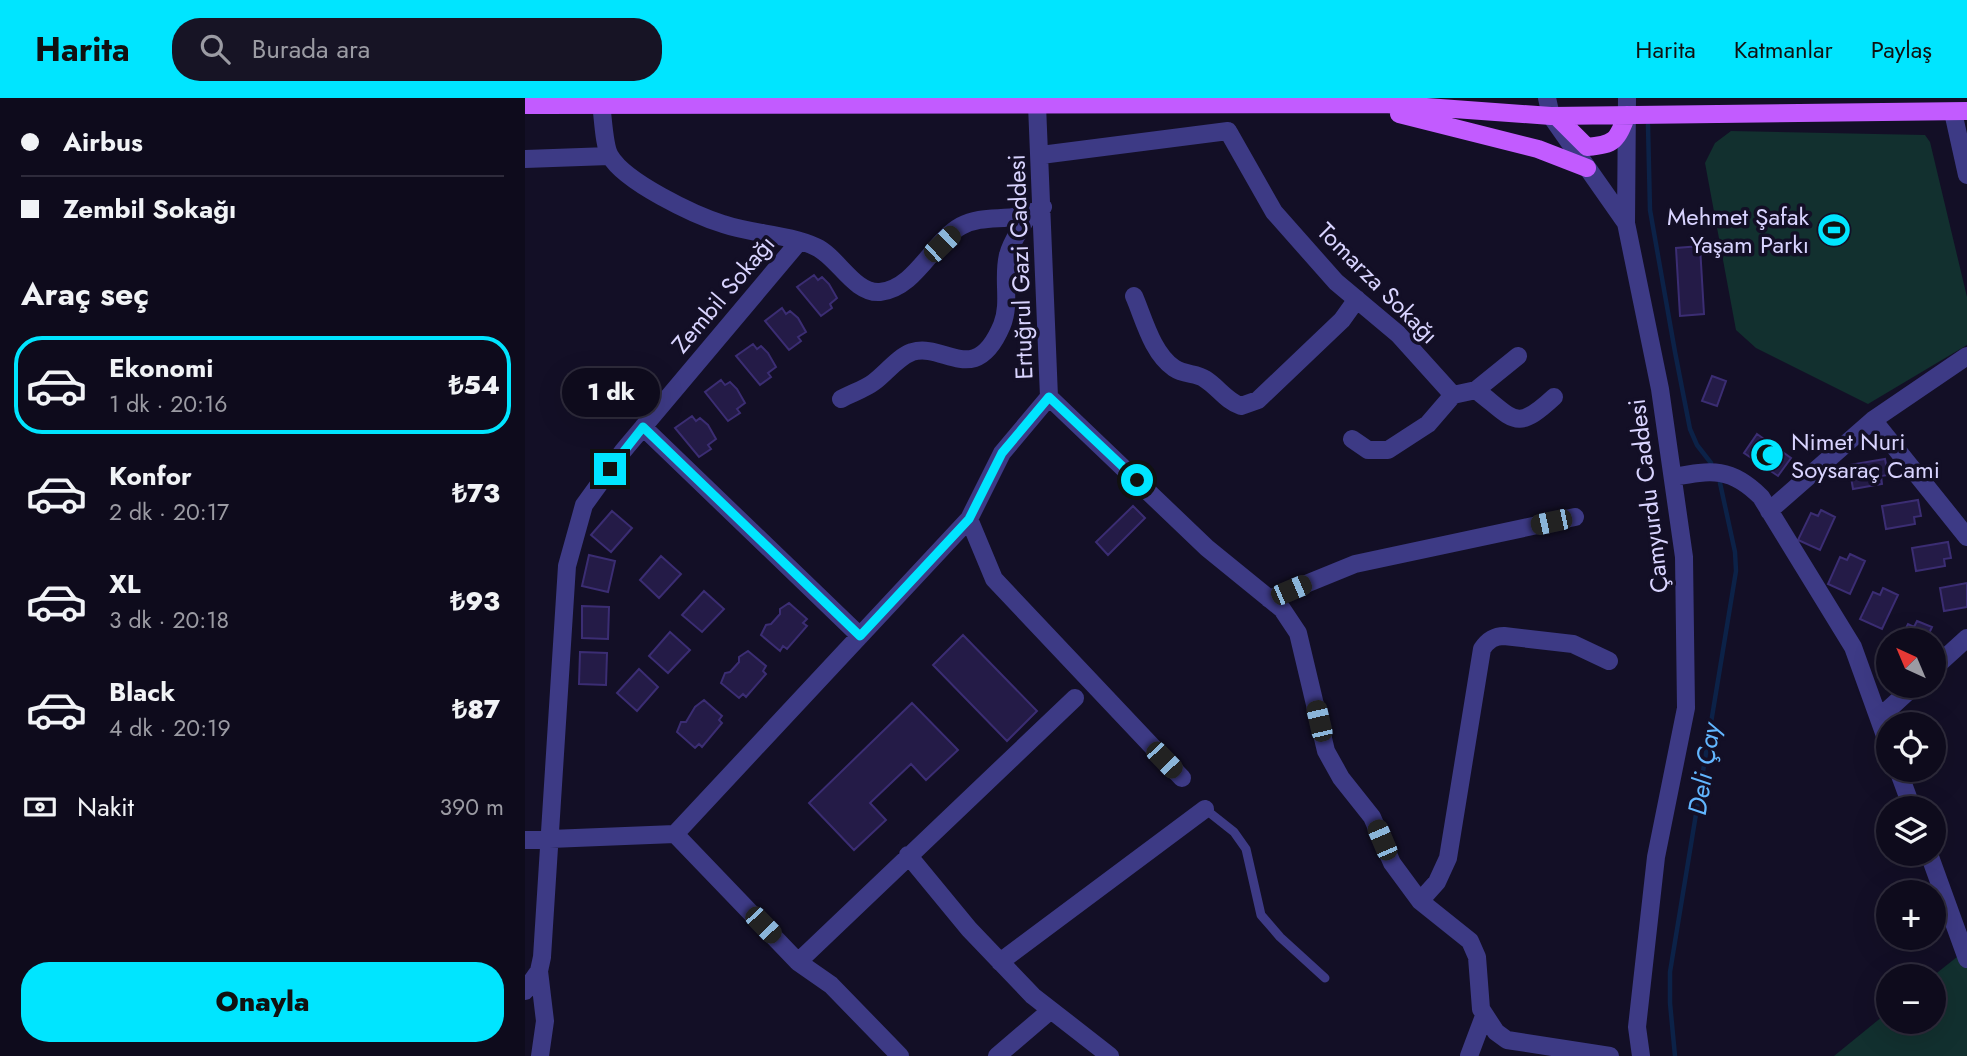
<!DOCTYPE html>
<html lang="tr">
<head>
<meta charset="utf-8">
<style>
  :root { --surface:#0e0b1c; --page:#171425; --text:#f1f3f6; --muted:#9b9ba3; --line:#2e2b3b; --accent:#00e5ff }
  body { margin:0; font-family:Jost,sans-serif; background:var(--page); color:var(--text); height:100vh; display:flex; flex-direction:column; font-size:26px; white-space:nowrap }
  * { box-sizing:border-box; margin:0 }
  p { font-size:23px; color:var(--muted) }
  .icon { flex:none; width:38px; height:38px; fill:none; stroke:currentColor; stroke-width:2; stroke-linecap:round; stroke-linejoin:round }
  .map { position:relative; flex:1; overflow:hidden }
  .panel { display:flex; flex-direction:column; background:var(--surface); width:525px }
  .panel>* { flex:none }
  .banner { display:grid; align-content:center; height:154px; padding:0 21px; background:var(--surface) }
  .needle { width:46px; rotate:316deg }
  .fabs { position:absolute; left:1351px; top:530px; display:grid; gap:14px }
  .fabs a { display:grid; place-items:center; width:70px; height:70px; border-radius:50%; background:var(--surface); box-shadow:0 7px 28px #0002,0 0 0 2px var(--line); font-size:35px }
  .end { position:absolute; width:32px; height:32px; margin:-16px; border:9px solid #00e5ff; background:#111; box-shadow:0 0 0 4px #111 }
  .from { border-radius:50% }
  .bubble { position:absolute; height:49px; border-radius:24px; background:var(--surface); box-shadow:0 7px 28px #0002,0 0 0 2px var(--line); font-size:23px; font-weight:800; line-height:49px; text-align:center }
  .car { position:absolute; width:21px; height:42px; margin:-21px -10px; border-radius:9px; box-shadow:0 0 5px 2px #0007; background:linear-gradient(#222 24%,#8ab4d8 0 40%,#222 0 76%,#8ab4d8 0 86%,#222 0) }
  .banner b { display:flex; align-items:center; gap:24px; height:66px; font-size:26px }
  .banner b+b { border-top:2px solid var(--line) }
  .banner i { width:18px; height:18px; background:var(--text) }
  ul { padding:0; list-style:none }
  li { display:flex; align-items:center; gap:21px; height:98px; margin:0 14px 10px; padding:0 7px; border:4px solid transparent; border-radius:28px }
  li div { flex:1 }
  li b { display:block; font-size:26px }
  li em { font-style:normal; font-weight:800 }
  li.selected { border-color:var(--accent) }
  li>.icon { width:63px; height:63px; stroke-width:1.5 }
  h2 { padding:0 21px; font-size:32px; line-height:84px }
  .pay { display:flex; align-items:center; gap:18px; height:77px; padding:0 21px; font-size:26px }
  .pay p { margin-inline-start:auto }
  .primary-button { display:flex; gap:14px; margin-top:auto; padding:14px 21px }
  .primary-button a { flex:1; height:80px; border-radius:28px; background:var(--accent); color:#111; font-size:28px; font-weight:800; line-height:80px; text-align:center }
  header { display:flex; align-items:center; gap:42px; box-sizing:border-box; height:98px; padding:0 35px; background:var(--accent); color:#111 }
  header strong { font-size:33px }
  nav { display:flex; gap:38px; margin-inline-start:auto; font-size:24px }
  .search { width:490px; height:63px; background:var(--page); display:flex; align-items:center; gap:18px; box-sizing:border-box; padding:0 24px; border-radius:28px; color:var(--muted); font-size:26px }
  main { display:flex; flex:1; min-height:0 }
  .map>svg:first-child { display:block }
  .green { fill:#12302f }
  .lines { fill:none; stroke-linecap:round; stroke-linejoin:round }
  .stream { stroke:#0c2248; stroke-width:4.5 }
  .building { fill:#241b47; stroke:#3b2d73; stroke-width:2 }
  .service { stroke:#3d3a85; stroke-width:9 }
  .minor { stroke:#3d3a85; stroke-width:18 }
  .primary { stroke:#c25bff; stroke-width:18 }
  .route { stroke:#00e5ff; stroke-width:9 }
  .labels { text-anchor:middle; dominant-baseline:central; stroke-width:7; stroke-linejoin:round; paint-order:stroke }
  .poi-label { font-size:24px; fill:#d9d4ff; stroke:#130f26; text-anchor:end }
  .street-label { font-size:24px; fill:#d9d4ff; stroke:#130f26 }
  .water-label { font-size:26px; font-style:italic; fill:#62b6ff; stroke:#130f26 }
</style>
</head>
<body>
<header>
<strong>Harita</strong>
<div class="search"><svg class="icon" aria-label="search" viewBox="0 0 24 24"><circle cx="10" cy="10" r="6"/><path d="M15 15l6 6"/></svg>Burada ara</div>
<nav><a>Harita</a><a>Katmanlar</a><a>Paylaş</a></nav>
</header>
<main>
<section class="panel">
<div class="banner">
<b><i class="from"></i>Airbus</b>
<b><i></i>Zembil Sokağı</b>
</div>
<h2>Araç seç</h2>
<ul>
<li class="selected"><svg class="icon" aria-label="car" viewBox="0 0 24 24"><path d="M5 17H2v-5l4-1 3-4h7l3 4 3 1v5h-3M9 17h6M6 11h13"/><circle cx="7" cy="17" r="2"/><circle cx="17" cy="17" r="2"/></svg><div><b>Ekonomi</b><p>1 dk · 20:16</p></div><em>₺54</em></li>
<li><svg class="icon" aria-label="car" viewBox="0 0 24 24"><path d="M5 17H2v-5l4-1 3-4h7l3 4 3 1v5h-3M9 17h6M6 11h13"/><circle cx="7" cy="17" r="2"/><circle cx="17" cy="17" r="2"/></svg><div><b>Konfor</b><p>2 dk · 20:17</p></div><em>₺73</em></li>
<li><svg class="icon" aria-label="car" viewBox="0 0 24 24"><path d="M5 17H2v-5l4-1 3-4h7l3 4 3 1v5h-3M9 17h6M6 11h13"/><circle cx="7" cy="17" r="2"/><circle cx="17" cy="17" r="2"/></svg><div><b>XL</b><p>3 dk · 20:18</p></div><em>₺93</em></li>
<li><svg class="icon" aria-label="car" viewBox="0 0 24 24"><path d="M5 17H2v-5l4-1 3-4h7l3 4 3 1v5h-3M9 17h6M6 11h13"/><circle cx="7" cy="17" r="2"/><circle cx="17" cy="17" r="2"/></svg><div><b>Black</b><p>4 dk · 20:19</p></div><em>₺87</em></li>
</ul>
<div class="pay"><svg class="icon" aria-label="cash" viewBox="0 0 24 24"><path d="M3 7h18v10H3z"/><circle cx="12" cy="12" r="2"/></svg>Nakit<p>390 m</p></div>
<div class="primary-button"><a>Onayla</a></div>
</section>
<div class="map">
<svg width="1442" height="958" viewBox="0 0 1442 958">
  <rect width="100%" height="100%" fill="#130f26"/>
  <path class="green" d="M1206,33L1400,37L1405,44L1442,199V247L1343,306L1231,250L1211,232L1180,65L1190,45Z
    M1442,851V958H1309L1363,914V924H1409L1408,878Z"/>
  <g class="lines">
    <path class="stream" d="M1123,27L1125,112L1150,254L1165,331L1172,347L1186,365
      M1150,958L1145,905V874L1211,473L1210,454L1195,385"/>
  </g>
  <path class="building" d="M1175,148L1179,216L1155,218L1151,150Z
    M289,177L293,182L297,179L304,186L312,200L305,206L307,210L296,218L272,189Z
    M257,210L261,216L265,213L273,220L281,234L273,239L276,243L264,252L240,223Z
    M228,246L232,251L236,248L243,255L251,269L243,275L246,279L235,287L211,258Z
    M1187,278L1201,283L1192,308L1177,303Z
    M196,282L200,287L205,284L212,291L220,305L212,311L215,315L203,323L180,294Z
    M167,318L171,323L175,320L183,327L191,341L183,347L186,351L174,359L150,330Z
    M1232,336L1266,360L1253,378L1219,355Z
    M1360,361L1363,377L1356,378L1357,386L1328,391L1324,367Z
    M1393,402L1396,418L1389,419L1390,426L1361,431L1357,408Z
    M608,408L620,420L583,457L571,444Z
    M1296,412L1310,419L1295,452L1273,442L1286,415L1293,418Z
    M87,413L107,430L86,454L66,437Z
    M1423,444L1426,460L1419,461L1420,468L1391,473L1387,450Z
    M1325,456L1340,463L1325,496L1303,486L1315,459L1322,462Z
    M64,457L90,463L83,494L57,488Z
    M136,458L156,476L134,500L115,482Z
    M1442,485V509L1419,513L1415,490Z
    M1358,490L1373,497L1357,531L1335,521L1348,494L1355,497Z
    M179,493L199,511L177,534L157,517Z
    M264,505L282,521L278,525L282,528L262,551L258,548L255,553L236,537L241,527L246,526L255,516V511Z
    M57,508L84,509L83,541L57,540Z
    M1392,523L1407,529L1401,542H1375L1383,526L1389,529Z
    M145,534L165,552L143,575L124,558Z
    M438,537L512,613L482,643L408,567Z
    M223,553L241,568L238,573L241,576L221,599L218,596L214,600L196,585L200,575L205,574L214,564V559Z
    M55,554L82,555L81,587L54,586Z
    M114,571L133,589L112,613L92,595Z
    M179,602L197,618L194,622L197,625L177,649L174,646L170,650L152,634L156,624H161L170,609Z
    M387,605L433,652L401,682L386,666L345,705L361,722L329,752L284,705Z"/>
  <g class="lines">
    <path class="service" d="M680,711L709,734L721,751L736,817L755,839L800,880"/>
    <path class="minor" d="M1022,0L1026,18L1101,125
      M1102,0L1101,125L1135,291L1159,459L1161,610L1131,759L1112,929L1116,958
      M76,6C78,18 79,49 85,58C100,84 169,117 198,126C227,136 263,136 291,149C313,159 329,196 355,194C391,190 407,144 436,128C462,114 489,127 518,109
      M1428,14L1442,77
      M703,33L749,114L811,184L873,236L928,297
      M516,57L703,33
      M0,61L84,58
      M609,198C619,221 627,255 649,270C659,277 672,275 680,281C693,289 701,303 716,308L733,302L817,222L832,201
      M951,292L993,258
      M524,299L682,450L757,511L773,535L801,653L816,680L847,719L867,765L895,803L945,843L952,859L956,911L971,934L982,942L1085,958
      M316,301C327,295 340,291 349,284C361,275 373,259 387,254C420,244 450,291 477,227C486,205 477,180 483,157C486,144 496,131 502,119
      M1348,322L1442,439
      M118,329L335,538
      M827,341L843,352H863L903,326L928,297L951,292C990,322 990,335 1029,299
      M1148,379C1187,372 1206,369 1236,399L1328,549L1363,646
      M1244,413L1348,322L1442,258
      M444,421L469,481L657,680
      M744,501L830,466L1050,419
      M1409,570L1442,540
      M1354,620L1389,588
      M1373,672L1387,710
      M150,736L444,421L477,355L524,299L512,7
      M150,736L273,864L306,887L375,958
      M0,742L150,736
      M1404,756L1442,861
      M383,757L444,831L508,898L585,958
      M895,803L912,784L923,760L957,551C963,542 969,538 979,538L1048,546L1084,563
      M273,864L550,600
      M475,864L680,711
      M14,873L20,923L15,958
      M0,893L14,873L17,859L42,468L59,407L98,353L273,145
      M472,958L526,912
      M944,958L959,918"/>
    <path class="primary" d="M0,7L860,6L1026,18L1442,13
      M874,16L1013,51L1062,70
      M1031,18L1062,49C1090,47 1092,42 1102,17"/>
  </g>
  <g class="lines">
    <path class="route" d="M85,371L118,329L335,538L444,421L477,355L524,299L612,382"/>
  </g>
  <defs>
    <g id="stadium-disc" transform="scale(1.75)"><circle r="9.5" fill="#00e5ff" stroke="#130f26"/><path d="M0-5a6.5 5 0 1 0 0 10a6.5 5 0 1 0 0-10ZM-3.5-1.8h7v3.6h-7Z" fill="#111"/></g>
    <g id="mosque-disc" transform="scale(1.75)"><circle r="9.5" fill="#00e5ff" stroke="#130f26"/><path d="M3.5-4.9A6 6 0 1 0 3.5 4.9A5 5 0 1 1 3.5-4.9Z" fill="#111"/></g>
  </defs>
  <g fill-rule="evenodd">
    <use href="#stadium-disc" x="1309" y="132"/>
    <use href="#mosque-disc" x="1242" y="357"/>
  </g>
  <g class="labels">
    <g class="poi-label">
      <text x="1284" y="118">Mehmet Şafak<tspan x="1284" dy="28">Yaşam Parkı</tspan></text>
      <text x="1266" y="343" text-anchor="start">Nimet Nuri<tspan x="1266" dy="28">Soysaraç Cami</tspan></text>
    </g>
    <g class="street-label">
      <text transform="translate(495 169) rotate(-92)">Ertuğrul Gazi Caddesi</text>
      <text transform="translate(853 185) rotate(45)">Tomarza Sokağı</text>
      <text transform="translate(198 196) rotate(-50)">Zembil Sokağı</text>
      <text transform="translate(1123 398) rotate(-97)">Çamyurdu Caddesi</text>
    </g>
    <g class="water-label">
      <text transform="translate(1179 671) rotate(-81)">Deli Çay</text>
    </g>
  </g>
</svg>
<div class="fabs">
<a><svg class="needle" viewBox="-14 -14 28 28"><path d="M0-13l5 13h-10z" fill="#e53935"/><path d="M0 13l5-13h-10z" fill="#9b9ba3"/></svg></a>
<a><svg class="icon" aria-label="locate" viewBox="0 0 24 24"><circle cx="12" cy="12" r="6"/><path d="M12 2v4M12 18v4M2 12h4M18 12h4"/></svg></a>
<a><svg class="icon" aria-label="layers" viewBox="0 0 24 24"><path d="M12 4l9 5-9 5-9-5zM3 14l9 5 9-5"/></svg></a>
<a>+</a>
<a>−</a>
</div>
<i class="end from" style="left:612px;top:382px"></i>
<i class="end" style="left:85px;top:371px"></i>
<div class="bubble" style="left:37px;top:270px;width:98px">1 dk</div>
<i class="car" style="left:417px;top:146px;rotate:46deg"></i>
<i class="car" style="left:1026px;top:424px;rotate:258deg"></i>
<i class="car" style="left:766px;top:492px;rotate:67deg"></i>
<i class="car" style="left:794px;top:623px;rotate:347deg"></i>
<i class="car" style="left:639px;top:662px;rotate:136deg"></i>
<i class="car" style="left:857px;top:742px;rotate:337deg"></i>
<i class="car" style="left:238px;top:827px;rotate:136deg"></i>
</div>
</main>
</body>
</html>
